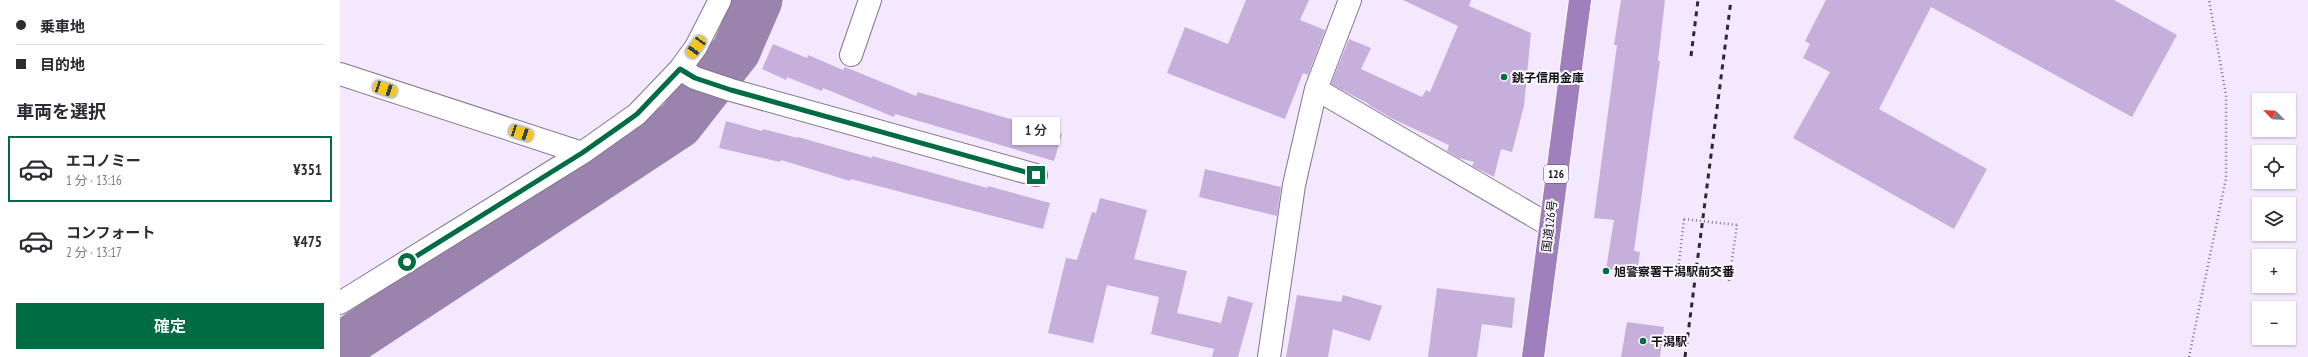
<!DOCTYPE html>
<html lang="ja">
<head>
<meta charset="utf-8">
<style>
  :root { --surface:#fff; --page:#f2f2f3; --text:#2b2b33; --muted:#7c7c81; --line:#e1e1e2; --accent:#006c43 }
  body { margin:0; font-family:"PT Sans Narrow","Noto Sans JP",sans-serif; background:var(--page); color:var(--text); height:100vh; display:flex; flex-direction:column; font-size:15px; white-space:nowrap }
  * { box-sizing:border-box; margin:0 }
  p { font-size:13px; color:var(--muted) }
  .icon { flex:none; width:22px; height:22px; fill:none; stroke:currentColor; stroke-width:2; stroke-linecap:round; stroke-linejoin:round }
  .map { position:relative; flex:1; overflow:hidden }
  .panel { display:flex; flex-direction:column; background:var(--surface); width:340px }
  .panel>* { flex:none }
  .hud { display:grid; align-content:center; height:88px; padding:0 16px; background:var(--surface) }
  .needle { width:26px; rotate:294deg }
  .controls { position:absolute; left:1912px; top:93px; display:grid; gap:8px }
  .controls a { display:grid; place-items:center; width:44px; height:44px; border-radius:0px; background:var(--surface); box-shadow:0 1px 3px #0004; font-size:20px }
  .end { position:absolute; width:18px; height:18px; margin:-9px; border:5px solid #006c43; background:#fff; box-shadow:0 0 0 2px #fff }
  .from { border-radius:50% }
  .bubble { position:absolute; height:28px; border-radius:0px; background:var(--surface); box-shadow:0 1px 3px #0004; font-size:13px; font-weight:600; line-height:28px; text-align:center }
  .car { position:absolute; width:12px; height:24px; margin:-12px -6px; border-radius:5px; box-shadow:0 0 3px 1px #0007; background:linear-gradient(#f5c518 24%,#345 0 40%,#f5c518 0 76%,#345 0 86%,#f5c518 0) }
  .hud b { display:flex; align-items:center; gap:14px; height:38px; font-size:15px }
  .hud b+b { border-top:1px solid var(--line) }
  .hud i { width:10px; height:10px; background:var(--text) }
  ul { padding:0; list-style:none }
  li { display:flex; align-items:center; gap:12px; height:66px; margin:0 8px 6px; padding:0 8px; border:2px solid transparent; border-radius:0px }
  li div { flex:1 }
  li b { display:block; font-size:15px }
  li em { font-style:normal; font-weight:600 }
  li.selected { border-color:var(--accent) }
  li>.icon { width:36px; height:36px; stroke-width:1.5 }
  h2 { padding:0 16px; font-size:18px; line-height:48px }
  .button { display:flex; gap:8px; margin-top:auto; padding:8px 16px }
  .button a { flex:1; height:46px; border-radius:0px; background:var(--accent); color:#fff; font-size:16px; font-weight:600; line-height:46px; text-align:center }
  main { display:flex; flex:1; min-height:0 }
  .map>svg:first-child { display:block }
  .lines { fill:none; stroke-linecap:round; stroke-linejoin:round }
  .river { stroke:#9a84ae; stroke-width:49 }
  .building { fill:#c6afda }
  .minor-casing { stroke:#83768f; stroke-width:24 }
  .highway-casing { stroke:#fff; stroke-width:24 }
  .path { stroke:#7c7483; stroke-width:2.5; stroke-dasharray:1 3; stroke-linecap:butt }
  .minor { stroke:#fff; stroke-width:22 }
  .highway { stroke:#a080bc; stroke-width:22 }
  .rail { stroke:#2d2732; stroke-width:3; stroke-dasharray:5 5; stroke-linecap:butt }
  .path-bridge { stroke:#7c7483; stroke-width:2.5; stroke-dasharray:1 3; stroke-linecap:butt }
  .route { stroke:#006c43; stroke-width:5 }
  .poi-dot { fill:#006c43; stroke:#fcf9ff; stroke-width:1.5 }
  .labels { text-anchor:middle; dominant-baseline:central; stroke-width:4; stroke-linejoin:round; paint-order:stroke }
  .shield { fill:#fcf9ff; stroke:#59545d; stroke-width:1 }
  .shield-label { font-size:11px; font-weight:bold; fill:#130e17 }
  .poi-label { font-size:12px; font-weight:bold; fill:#130e17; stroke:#fcf9ff; text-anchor:start }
  .street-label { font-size:12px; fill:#130e17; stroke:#fcf9ff }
</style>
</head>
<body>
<main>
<section class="panel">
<div class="hud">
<b><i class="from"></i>乗車地</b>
<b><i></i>目的地</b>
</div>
<h2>車両を選択</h2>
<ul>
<li class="selected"><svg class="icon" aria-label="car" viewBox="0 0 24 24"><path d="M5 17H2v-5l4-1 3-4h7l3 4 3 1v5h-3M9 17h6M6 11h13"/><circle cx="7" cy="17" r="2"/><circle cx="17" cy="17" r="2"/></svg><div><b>エコノミー</b><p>1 分 · 13:16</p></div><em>¥351</em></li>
<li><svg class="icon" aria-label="car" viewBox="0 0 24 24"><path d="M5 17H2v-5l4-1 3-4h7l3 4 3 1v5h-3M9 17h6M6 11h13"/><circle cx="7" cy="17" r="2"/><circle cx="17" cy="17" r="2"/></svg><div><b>コンフォート</b><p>2 分 · 13:17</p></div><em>¥475</em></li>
</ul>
<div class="button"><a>確定</a></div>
</section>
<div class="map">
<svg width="1968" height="357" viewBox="0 0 1968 357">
  <rect width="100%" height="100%" fill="#f3e8fe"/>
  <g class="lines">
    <path class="river" d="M0,347L339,124L396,51L418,0"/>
  </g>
  <path class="building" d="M906,0H969L960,20L985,30L968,75L963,73L945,119L827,73L845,27L888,44Z
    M1063,0H1131L1129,6L1191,33L1184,106L1172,152L1161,149L1154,177L1132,166L1134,162L1119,158L1107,151L1109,145L1053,119L1029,105V104L991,84L1009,39L1031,48L1021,69L1082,97L1086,90L1090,92L1118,26Z
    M1281,0H1325L1318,61H1320L1294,251L1300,252L1297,274L1266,269L1274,220L1254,218L1277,45H1274Z
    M1486,0H1774L1837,35L1792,117L1591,7L1539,109L1647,169L1614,229L1453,138L1490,72L1463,58L1470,44L1465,41Z
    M433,44L467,58L468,55L503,70L505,67L576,96L578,92L722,134L714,161L555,114L554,117L483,88L482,91L447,77L446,80L422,69Z
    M386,121L422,131L423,129L458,138V137L532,158V156L647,188L648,186L710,203L703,229L511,179L510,181L441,160L440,162L379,148Z
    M865,169L941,187L937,216L859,197Z
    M760,198L807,210L794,259L847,271L837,313L881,323L888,296L913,303L898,357H872L874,349L811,334L819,297L767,285L753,343L708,333L726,258L737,260L752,212L756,213Z
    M1097,288L1175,298L1172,328L1142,324L1137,357H1088Z
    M957,295L1001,302L1003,295L1042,306L1030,341L993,329L988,357H946Z
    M1287,322L1324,327L1320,357H1281Z"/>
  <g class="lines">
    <g class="minor-casing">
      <path id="minor" d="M511,55L530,0
        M340,69L355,78L391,90L696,175
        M0,74L242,153
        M976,89L1209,225
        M0,303L242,153L297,114L340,69L356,47L380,0
        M929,357L954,185L976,89L1010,0"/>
    </g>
    <g class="highway-casing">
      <path id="highway" d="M1193,357L1240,0"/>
    </g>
    <path class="path" d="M1338,272L1344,219
      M1389,281L1397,225
      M1849,357L1886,178V95L1869,0"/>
    <use href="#minor" class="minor"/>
    <use href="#highway" class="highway"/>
    <path class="rail" d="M1351,56L1358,0
      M1345,357L1391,0"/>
    <path class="path-bridge" d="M1344,219L1397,225"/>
  </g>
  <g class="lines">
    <path class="route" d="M67,262L242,153L286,122L297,114L340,69L355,78L391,90L696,175"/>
  </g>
  <g class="poi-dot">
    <circle cx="1164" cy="77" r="4"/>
    <circle cx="1266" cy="271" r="4"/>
    <circle cx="1303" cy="341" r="4"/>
  </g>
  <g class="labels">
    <rect class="shield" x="1204" y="165" width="24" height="18" rx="3"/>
    <g class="shield-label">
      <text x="1216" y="174">126</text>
    </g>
    <g class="poi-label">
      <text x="1172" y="77">銚子信用金庫</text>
      <text x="1274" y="271">旭警察署干潟駅前交番</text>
      <text x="1311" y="341">干潟駅</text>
    </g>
    <g class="street-label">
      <text transform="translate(1209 226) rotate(-83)">国道126号</text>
    </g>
  </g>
</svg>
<div class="controls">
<a><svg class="needle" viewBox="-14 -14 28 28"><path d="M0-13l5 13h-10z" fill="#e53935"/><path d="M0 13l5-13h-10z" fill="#7c7c81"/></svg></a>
<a><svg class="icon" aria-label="locate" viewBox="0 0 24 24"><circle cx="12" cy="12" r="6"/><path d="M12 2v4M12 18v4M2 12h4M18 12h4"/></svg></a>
<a><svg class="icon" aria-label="layers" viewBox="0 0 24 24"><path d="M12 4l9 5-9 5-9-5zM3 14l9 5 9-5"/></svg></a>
<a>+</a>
<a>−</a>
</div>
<i class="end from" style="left:67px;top:262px"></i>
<i class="end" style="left:696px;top:175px"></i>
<div class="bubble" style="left:672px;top:117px;width:48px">1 分</div>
<i class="car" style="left:356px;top:47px;rotate:216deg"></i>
<i class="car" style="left:45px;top:89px;rotate:108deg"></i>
<i class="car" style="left:181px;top:133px;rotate:108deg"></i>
</div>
</main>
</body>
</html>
